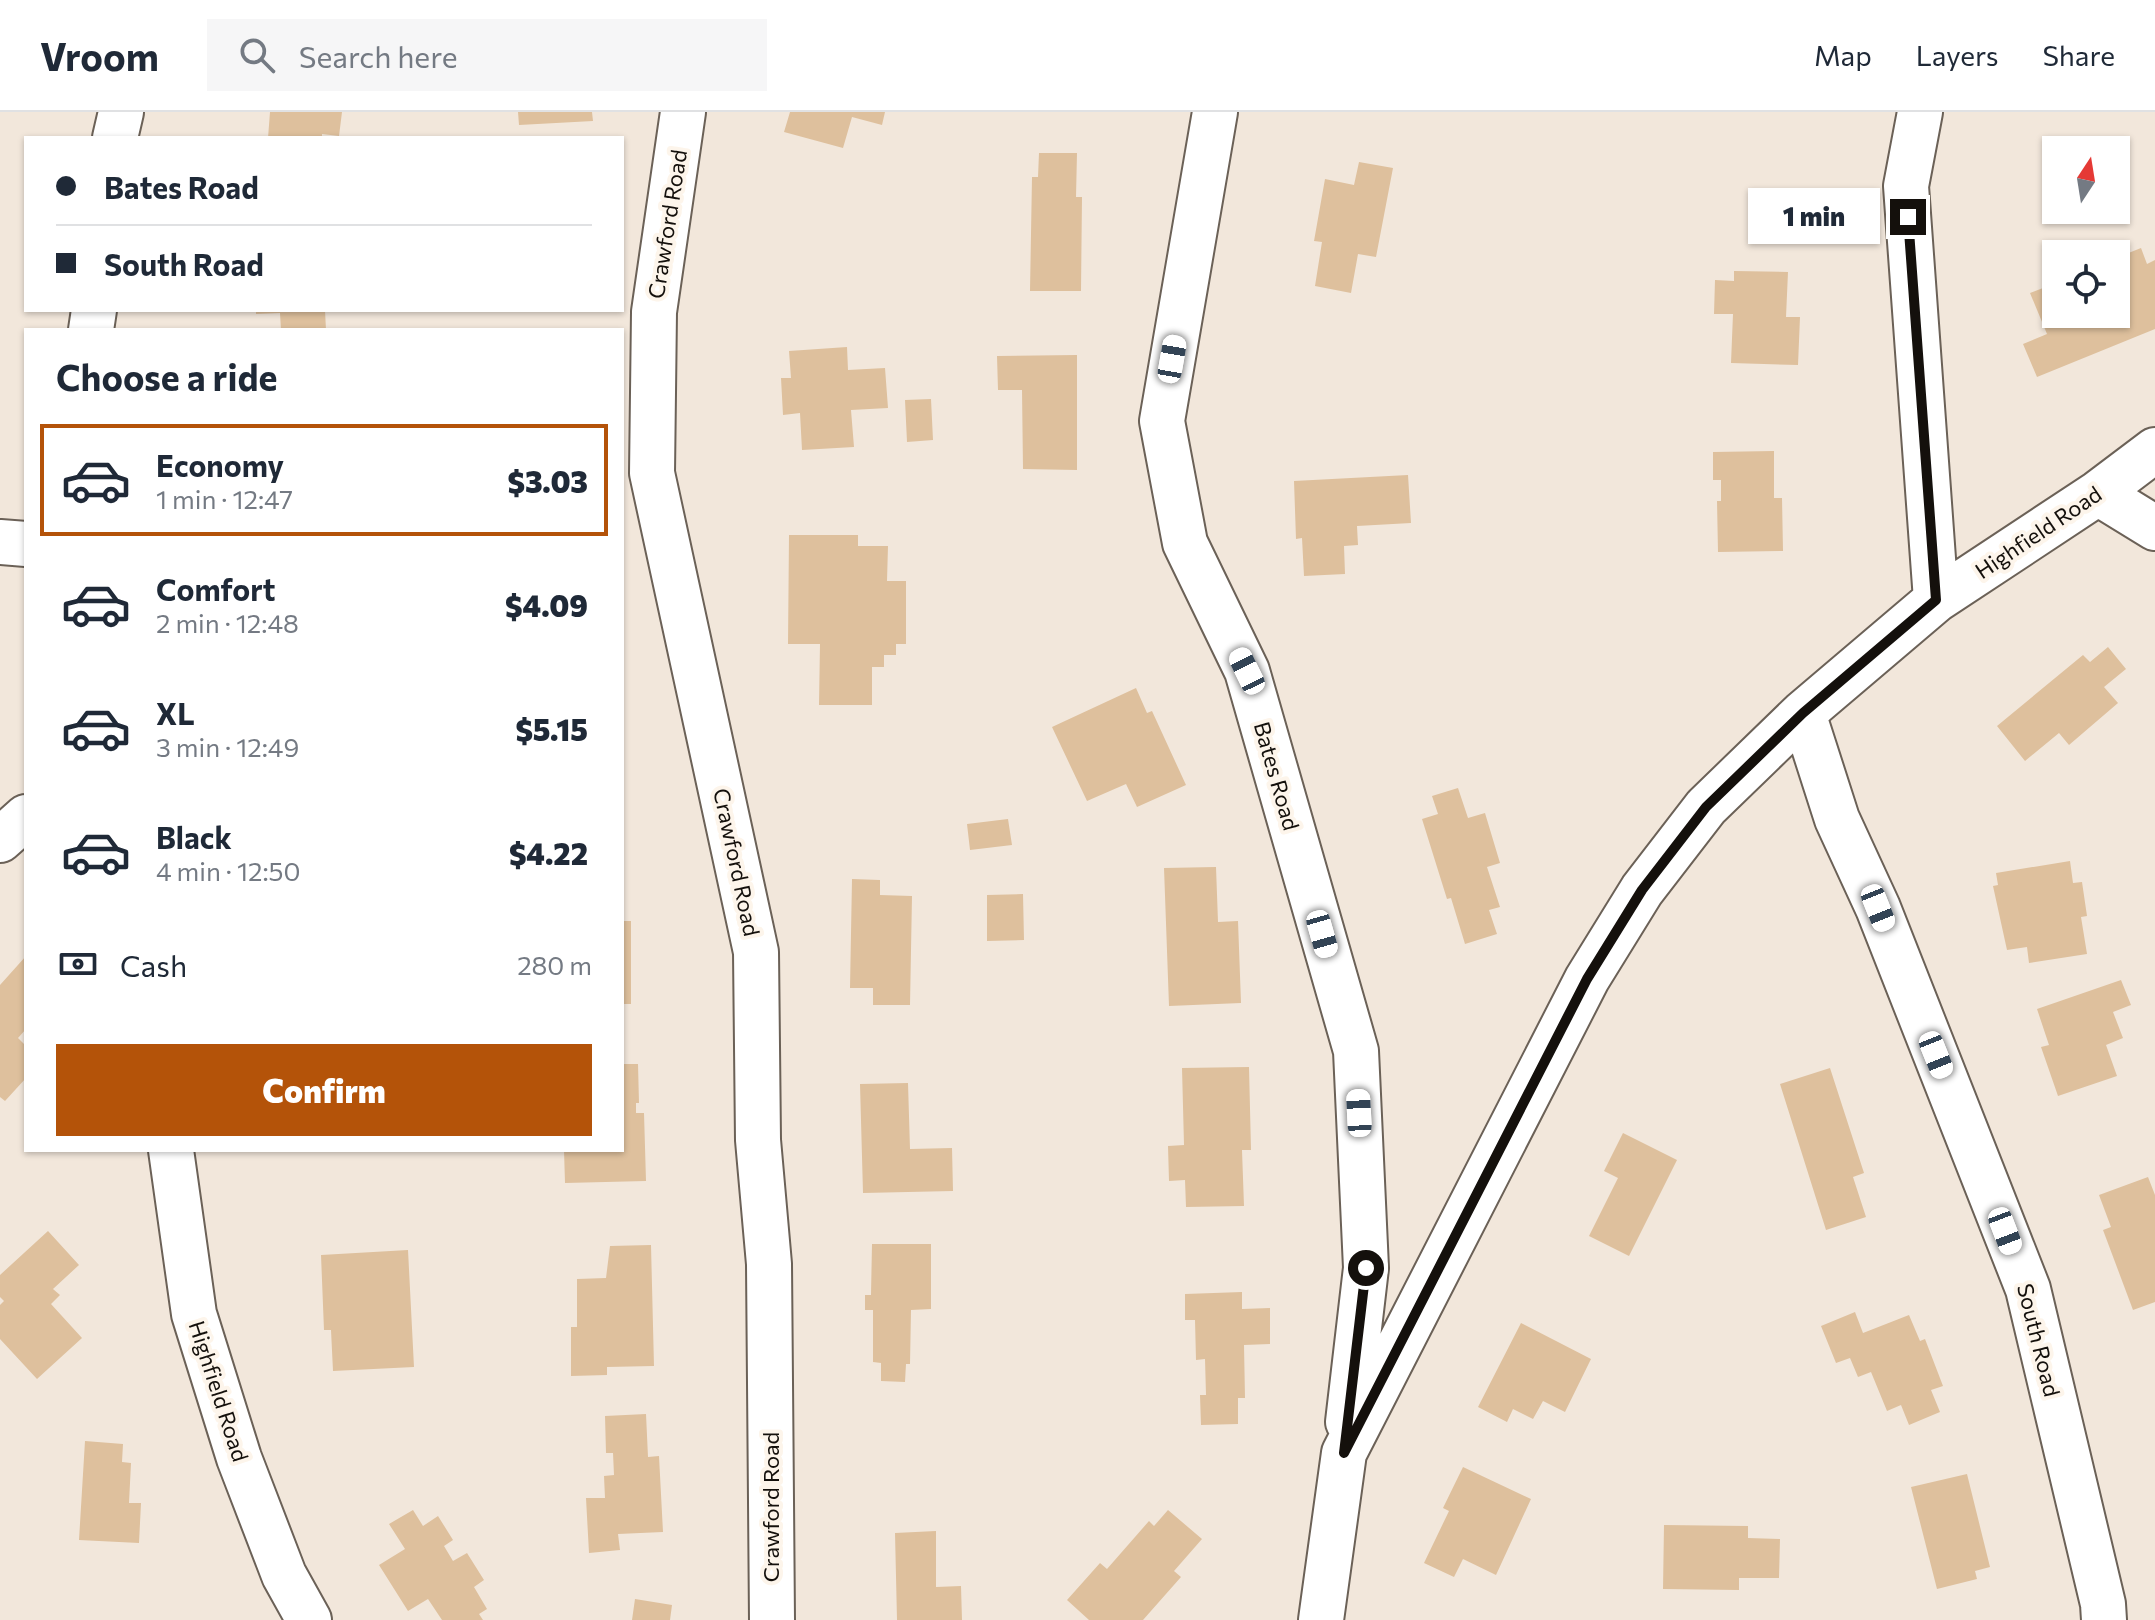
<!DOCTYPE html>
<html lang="en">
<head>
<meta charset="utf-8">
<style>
  :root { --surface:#fff; --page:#f6f6f7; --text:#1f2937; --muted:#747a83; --line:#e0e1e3; --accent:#b45309 }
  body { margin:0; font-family:Commissioner,sans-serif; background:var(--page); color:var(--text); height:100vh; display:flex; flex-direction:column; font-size:30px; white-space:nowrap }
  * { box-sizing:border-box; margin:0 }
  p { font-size:26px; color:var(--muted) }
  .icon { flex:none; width:44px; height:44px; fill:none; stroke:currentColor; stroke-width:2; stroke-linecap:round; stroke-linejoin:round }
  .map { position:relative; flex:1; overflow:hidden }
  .side { position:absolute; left:24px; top:216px; width:600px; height:824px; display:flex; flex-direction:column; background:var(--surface); border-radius:0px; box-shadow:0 2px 6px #0004 }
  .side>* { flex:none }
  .guide { position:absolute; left:24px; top:24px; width:600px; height:176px; border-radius:0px; box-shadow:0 2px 6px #0004; display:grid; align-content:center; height:176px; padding:0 32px; background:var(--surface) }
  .needle { width:52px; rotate:12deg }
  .fabs { position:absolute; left:2042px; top:24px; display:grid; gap:16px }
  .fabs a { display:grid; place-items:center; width:88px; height:88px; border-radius:0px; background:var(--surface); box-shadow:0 2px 6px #0004; font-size:40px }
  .end { position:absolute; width:36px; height:36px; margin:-18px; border:10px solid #14100c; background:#fff; box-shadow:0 0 0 4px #fff }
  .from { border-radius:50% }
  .bubble { position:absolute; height:56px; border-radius:0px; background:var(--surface); box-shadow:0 2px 6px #0004; font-size:26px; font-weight:800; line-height:56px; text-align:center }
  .car { position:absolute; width:24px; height:48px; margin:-24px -12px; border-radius:10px; box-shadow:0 0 6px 2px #0007; background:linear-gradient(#fff 24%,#345 0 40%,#fff 0 76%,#345 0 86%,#fff 0) }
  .guide b { display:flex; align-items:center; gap:28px; height:76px; font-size:30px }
  .guide b+b { border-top:2px solid var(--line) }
  .guide i { width:20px; height:20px; background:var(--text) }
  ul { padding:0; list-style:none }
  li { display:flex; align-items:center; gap:24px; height:112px; margin:0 16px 12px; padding:0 16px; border:4px solid transparent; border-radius:0px }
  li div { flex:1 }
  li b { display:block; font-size:30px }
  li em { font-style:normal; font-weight:800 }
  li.on { border-color:var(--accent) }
  li>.icon { width:72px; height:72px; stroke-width:1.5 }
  h2 { padding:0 32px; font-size:36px; line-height:96px }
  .pay { display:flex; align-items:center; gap:20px; height:88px; padding:0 32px; font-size:30px }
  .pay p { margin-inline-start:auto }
  .primary-button { display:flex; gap:16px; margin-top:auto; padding:16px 32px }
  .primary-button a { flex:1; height:92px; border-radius:0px; background:var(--accent); color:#fff; font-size:32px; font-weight:800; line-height:92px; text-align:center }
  header { display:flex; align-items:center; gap:48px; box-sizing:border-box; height:112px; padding:0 40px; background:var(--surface); border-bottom:2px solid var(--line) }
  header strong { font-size:38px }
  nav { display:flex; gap:44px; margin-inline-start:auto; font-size:28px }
  .search { width:560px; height:72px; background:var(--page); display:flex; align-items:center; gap:20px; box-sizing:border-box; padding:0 28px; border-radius:0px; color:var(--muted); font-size:30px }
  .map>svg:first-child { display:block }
  .building { fill:#dec09d }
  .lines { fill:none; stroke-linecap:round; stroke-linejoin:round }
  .minor-casing { stroke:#6b6157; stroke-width:48 }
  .minor { stroke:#fff; stroke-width:44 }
  .route { stroke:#14100c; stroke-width:10 }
  .labels { text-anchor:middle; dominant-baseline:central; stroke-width:8; stroke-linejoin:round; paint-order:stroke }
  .street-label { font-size:22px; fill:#14100c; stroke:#fdf5eb }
</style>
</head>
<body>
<header>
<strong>Vroom</strong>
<div class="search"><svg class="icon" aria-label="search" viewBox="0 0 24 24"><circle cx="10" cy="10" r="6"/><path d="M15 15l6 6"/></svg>Search here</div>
<nav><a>Map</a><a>Layers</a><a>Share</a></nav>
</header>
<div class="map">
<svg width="2155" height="1508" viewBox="0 0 2155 1508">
  <rect width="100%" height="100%" fill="#f2e7db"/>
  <path class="building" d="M270,0H342L339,24L322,22V26H268Z
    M518,0H592L593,9L519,13Z
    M790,0H885L882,13L852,5L843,36L784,20Z
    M1039,41H1077L1076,85H1082L1081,179H1030L1032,65H1038Z
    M1359,50L1393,56L1376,145L1358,142L1351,181L1315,174L1322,130L1314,129L1325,67L1354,73Z
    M2141,136L2147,152L2155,148V217L2037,265L2023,232L2047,222L2030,181L2056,171V202H2116V146Z
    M1734,159L1788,160L1786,205H1800L1798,253L1731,251L1733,202H1714L1715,168L1734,169Z
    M256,198H325L326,218H281L280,201L256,202Z
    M847,235L848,258L885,256L888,296L851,298L854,335L802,338L800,301L783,303L781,266H791L789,239Z
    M1077,243V358L1023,357L1022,278H998L997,244Z
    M931,287L933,328L907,330L905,288Z
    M1774,339V386H1782L1783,439L1718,440L1717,389H1721V368H1713V340Z
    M1408,363L1411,411L1357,414L1358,433L1344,434L1345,462L1304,464L1302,426L1296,427L1294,369Z
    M789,423H858V434H888L887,469H906V532H896V543H884V555H872V593H819L820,532H788Z
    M2108,535L2126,557L2104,575L2118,591L2069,633L2059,621L2025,649L1997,614L2083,543L2090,550Z
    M1136,576L1147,601L1152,599L1186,673L1137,695L1126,672L1087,689L1052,615Z
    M1458,676L1468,706L1485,701L1500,751L1487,755L1500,795L1489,798L1497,822L1465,832L1451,786L1447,787L1422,707L1438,702L1432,684Z
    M1008,707L1012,733L970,738L967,712Z
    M2070,749L2073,771L2082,770L2087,804L2081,805L2087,842L2029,851L2027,835L2007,838L1993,774L1998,773L1996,761Z
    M1216,755L1218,810L1238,809L1241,891L1169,894L1164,756Z
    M852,767L880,768V783L912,784L910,893H873V876H850Z
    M1023,782L1024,828L987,829V783Z
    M622,809H631V892H622Z
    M26,844V917L18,926L26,934V966L5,989L0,985V873Z
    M2121,868L2131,893L2113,900L2123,926L2106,933L2117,964L2058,984L2041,935L2049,933L2037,897Z
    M622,952H638L639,991H636V1001H644L646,1069L565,1071L564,1038H622Z
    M1249,955L1251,1038H1242L1244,1094L1186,1095L1185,1068L1169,1069L1168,1034L1184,1033L1182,956Z
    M1830,956L1864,1061L1853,1065L1866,1105L1826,1118L1780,972Z
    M908,971L910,1037L952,1036L953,1079L863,1081L860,972Z
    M1623,1021L1677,1048L1629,1144L1589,1124L1618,1066L1604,1059Z
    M2148,1065L2155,1083V1190L2133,1198L2103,1118L2111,1115L2099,1083Z
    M48,1119L79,1153L53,1177L60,1183L51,1192L82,1226L37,1267L0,1227V1193L4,1189L0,1185V1163Z
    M872,1132H931V1197L911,1198L910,1252H906L905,1270L881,1269V1251L873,1250V1198H865V1183H871Z
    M651,1133L654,1254L607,1255V1263L571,1264V1215H577V1167L606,1166L610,1134Z
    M408,1138L414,1255L333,1259L331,1218H324L321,1143Z
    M1242,1180V1197L1270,1196V1232L1244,1233L1245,1286H1238V1312L1201,1313L1200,1283H1206L1205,1247L1196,1248L1195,1208H1185V1182Z
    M1855,1200L1863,1221L1909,1203L1920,1229L1925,1227L1943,1274L1931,1278L1940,1300L1909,1313L1901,1293L1887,1299L1871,1260L1858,1265L1850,1246L1836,1251L1821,1214Z
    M1521,1211L1591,1247L1565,1300L1543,1289L1533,1307L1513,1297L1507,1310L1478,1295Z
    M646,1302L648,1345L659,1344L663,1420L618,1422L620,1438L589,1441L586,1386H605L604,1364L614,1363L613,1341H606L605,1304Z
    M85,1329L123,1332L122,1350L131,1351L129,1391H141L139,1431L79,1428Z
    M1463,1355L1531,1387L1496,1463L1463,1447L1454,1465L1424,1451L1449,1399L1443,1396Z
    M1967,1362L1990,1455L1975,1459L1977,1467L1937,1477L1911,1375Z
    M413,1398L423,1414L438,1404L453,1428L444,1434L453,1449L467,1441L484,1468L474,1475L487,1497L479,1502L483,1508H442L428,1487L408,1499L379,1453L405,1437L389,1412Z
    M1168,1398L1202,1427L1174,1459L1181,1465L1143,1508H1089L1067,1488L1100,1451L1107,1457L1149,1409L1154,1414Z
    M1664,1413L1748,1414V1426L1780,1427L1779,1466H1739V1478L1663,1477Z
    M936,1419V1475L961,1474L962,1508H897L895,1421Z
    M635,1487L672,1493L670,1508H632Z"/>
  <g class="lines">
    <g class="minor-casing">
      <path id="minor" d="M683,0L654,200L652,361L756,840L758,1028L769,1152L772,1508
        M1215,0L1162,309L1185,431L1247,559L1356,939L1366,1156L1348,1310
        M1920,0L1906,74L1936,488
        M115,26L121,0
        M91,218L94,198
        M2098,381L2155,416
        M0,430L26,432
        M1803,601L1837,707L1878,796L2028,1177L2103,1492L2104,1508
        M0,728L26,705
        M171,1038L194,1202L239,1346L284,1463L309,1508
        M1321,1508L1344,1341L1587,867L1642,778L1706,695L1803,601L1936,488L2098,381L2155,338"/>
    </g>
    <use href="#minor" class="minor"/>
  </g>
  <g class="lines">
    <path class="route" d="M1366,1156L1344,1341L1587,867L1642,778L1706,695L1803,601L1936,488L1908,105"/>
  </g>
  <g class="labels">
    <g class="street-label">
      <text transform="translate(667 112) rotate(-81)">Crawford Road</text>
      <text transform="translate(2038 420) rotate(-34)">Highfield Road</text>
      <text transform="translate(1277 664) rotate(74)">Bates Road</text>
      <text transform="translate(737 750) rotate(78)">Crawford Road</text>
      <text transform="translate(2039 1228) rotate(76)">South Road</text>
      <text transform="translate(219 1279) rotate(72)">Highfield Road</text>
      <text transform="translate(770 1395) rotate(-90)">Crawford Road</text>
    </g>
  </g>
</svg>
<div class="fabs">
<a><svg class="needle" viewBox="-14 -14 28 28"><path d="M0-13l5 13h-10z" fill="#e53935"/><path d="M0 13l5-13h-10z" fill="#747a83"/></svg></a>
<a><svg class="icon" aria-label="locate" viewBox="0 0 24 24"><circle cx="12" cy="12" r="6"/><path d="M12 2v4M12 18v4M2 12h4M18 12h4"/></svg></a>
</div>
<i class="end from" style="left:1366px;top:1156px"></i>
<i class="end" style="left:1908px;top:105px"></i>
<div class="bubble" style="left:1748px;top:76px;width:132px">1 min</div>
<i class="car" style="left:1172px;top:247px;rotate:10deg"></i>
<i class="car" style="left:1247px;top:559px;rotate:334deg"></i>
<i class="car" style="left:1878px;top:796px;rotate:158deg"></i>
<i class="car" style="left:1322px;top:822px;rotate:164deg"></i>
<i class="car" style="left:1936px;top:943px;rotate:158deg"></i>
<i class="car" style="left:1359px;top:1001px;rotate:357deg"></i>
<i class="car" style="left:2005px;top:1119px;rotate:159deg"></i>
<div class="guide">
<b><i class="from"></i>Bates Road</b>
<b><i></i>South Road</b>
</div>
<section class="side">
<h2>Choose a ride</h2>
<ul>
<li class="on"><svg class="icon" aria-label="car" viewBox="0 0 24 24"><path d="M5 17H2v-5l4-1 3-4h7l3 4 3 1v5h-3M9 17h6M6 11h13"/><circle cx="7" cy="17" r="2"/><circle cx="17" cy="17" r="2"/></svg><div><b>Economy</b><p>1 min · 12:47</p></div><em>$3.03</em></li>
<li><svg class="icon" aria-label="car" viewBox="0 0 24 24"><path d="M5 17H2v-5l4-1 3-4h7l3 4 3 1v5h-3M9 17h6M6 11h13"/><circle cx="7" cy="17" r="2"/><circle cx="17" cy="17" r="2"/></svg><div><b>Comfort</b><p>2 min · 12:48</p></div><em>$4.09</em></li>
<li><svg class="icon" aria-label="car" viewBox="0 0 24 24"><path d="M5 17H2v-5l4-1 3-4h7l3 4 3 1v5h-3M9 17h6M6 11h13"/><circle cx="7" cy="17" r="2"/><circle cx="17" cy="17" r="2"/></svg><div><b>XL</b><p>3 min · 12:49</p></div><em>$5.15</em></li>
<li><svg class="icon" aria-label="car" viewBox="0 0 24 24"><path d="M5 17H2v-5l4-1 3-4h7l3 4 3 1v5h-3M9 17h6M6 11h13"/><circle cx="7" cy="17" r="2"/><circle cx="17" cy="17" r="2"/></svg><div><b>Black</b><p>4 min · 12:50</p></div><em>$4.22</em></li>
</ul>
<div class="pay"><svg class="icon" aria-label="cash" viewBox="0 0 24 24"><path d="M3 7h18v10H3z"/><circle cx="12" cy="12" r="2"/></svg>Cash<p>280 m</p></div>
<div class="primary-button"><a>Confirm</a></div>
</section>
</div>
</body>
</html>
